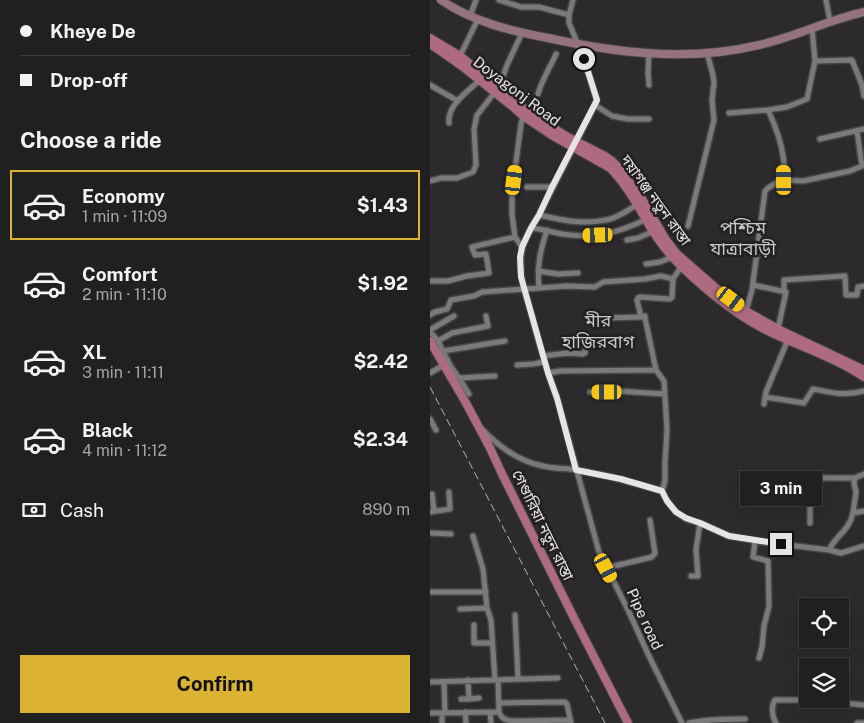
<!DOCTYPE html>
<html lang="en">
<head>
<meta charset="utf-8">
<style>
  :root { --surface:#212021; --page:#29282a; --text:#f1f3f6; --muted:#a2a3a5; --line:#3e3e3f; --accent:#dcb233 }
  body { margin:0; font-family:"Public Sans","Noto Sans Bengali",sans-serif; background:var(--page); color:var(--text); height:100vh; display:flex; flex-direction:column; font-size:19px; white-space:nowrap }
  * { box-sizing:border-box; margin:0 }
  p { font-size:16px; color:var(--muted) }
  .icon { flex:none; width:28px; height:28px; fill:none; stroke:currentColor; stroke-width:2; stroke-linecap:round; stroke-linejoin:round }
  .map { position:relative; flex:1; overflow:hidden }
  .sheet { display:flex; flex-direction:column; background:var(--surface); width:430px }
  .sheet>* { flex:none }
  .guide { display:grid; align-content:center; height:110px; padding:0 20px; background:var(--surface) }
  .controls { position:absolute; left:369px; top:598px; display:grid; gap:10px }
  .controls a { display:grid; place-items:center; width:50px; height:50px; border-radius:0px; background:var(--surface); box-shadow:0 5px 20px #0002,0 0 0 1px var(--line); font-size:25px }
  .end { position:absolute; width:22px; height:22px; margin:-11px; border:6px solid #e6e4e6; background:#111; box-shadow:0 0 0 2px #111 }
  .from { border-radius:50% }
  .bubble { position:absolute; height:35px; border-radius:0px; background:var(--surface); box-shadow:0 5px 20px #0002,0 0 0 1px var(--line); font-size:16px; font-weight:700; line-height:35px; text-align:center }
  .car { position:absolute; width:15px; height:30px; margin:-15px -8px; border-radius:6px; box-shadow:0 0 4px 1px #0007; background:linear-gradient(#f5c518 24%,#345 0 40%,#f5c518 0 76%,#345 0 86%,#f5c518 0) }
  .guide b { display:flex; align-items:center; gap:18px; height:48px; font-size:19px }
  .guide b+b { border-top:1px solid var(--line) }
  .guide i { width:12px; height:12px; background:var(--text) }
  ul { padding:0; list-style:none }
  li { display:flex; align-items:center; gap:15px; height:70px; margin:0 10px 8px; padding:0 10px; border:2px solid transparent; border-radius:0px }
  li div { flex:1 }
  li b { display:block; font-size:19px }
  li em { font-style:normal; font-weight:700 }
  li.selected { border-color:var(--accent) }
  li>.icon { width:45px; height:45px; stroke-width:1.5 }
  h2 { padding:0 20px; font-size:22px; line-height:60px }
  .pay { display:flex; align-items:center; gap:12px; height:55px; padding:0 20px; font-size:19px }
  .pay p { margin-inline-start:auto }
  .button { display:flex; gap:10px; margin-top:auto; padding:10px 20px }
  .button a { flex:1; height:58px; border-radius:0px; background:var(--accent); color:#111; font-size:20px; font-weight:700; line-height:58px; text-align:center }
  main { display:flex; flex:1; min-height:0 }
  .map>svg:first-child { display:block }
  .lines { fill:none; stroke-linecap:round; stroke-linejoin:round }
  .street-casing { stroke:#464547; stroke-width:8 }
  .secondary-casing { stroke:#464547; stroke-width:10 }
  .primary-casing { stroke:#464547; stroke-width:10 }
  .street { stroke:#7b797c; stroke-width:5 }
  .secondary { stroke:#94727e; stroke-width:8 }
  .primary { stroke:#ae6b7f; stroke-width:8 }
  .rail { stroke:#b5b3b5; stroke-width:1; stroke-dasharray:8 4; stroke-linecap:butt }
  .route { stroke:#e6e4e6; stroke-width:6 }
  .labels { text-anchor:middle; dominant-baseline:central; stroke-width:5; stroke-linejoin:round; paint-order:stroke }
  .street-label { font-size:15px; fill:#e6e4e6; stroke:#222023 }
  .quarter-label { font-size:18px; fill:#c9c7ca; stroke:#222023 }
</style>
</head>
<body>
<main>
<section class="sheet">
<div class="guide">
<b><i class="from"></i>Kheye De</b>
<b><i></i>Drop-off</b>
</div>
<h2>Choose a ride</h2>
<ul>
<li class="selected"><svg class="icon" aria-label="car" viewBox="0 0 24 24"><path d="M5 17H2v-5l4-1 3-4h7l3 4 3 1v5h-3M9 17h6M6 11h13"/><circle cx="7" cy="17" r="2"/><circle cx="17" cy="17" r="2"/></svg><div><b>Economy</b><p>1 min · 11:09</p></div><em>$1.43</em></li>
<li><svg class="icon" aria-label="car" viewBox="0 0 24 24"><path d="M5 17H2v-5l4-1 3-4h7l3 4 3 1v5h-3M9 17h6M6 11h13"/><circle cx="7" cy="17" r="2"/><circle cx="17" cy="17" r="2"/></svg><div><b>Comfort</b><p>2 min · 11:10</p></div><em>$1.92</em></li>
<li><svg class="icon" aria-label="car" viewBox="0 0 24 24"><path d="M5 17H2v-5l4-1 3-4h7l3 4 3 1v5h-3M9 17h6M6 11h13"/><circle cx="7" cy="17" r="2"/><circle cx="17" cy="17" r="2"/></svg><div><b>XL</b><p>3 min · 11:11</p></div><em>$2.42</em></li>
<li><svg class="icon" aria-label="car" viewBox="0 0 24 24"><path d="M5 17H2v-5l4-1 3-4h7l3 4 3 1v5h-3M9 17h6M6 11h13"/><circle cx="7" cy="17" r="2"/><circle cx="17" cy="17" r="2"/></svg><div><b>Black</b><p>4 min · 11:12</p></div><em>$2.34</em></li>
</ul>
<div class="pay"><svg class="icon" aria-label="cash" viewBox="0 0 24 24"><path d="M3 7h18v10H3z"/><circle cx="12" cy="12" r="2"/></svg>Cash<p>890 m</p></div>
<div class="button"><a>Confirm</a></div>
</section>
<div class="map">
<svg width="434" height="723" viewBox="0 0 434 723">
  <rect width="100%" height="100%" fill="#2c2a2c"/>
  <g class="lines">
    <g class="street-casing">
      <path id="street" d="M69,0L91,7H109L139,15
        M143,0L139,15V23L154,59L167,101L109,215C101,228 92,242 91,257C89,277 96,295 101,313C109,342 116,370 127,398L169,552L199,612L218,654L252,723
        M396,0L400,21
        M40,16L46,0
        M30,56L48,19
        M385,61L422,60L432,85L434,96
        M0,85L28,101
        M219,85L218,73L219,53
        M108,94C112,79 120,68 126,54
        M165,105L182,116L198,119H219
        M338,110C345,125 351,140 353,156C355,164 354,172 354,180
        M299,113L338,110L357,107L377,99L385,61L382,28
        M19,123C17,104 40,90 52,78
        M390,139L434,129
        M0,181L11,178H27L43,172L46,165L44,129L47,115L69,87L77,65L92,33
        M97,187H122
        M109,215C131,220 153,225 176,220C188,218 198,210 208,204
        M258,226L284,120L282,100L284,83L283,75L277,53
        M101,228C112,229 122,232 132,234C164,239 188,233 217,219
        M197,240L208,238L224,231
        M92,247L85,237L82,214V192L91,124L94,114
        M216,264L230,262L245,256
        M108,271L128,274L148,273
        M0,281H18L37,276L59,273L56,254L45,255L42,247L85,237
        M323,285L356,292L348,329
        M109,288C107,266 110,251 117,230
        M354,292V280L415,276L416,295H427L428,287L434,286
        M316,311L322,290L335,191L338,188L351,180L373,181L420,171L432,166L427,131
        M0,315L5,312L17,309L21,300L44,296L52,292L137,286L165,287L173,282L215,279L231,276L243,279
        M174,318L211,317
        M0,330L24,316
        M0,331L8,341L21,367L29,378L39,394
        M8,341L22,333L58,326L56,316
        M13,351L75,341
        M113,356L138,353L153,354L155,353V344
        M87,365L103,364L114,362
        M0,373L14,365
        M118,373L130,371L226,370
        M29,378L65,376
        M160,392L187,391L235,394
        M335,397L374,403L383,389C403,393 414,396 434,391
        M334,404L336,392L359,337
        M0,419L6,430
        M52,429C69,447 88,461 113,466C124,469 136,468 147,470C176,475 205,483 232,491L237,501L246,512L256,519L270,523L299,536L334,542L399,550C407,534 419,531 423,513L434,511
        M232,491L235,481V462L237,430L234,381L226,370L215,318V316L211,317L207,300L208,298L210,297L240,299L242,297L243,279L252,265
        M2,494L4,511
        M0,512L20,509L19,492
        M423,513L426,492L424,483L425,478L434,474
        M380,523V481L382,478H425
        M0,533L21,534
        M43,536L53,569L57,608L61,620L65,680
        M325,541L323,557L338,561L339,606L334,626L332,647L329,658
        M399,550L411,553L434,546
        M176,568L222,557L225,553L220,520
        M261,576H268L266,550L270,523
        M0,592H56
        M30,609L57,608
        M85,615L88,678
        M44,625V643H62
        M68,680L69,712C72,721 80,721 89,721V723
        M0,682L128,678
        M14,682L15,713
        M31,699H39L38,680
        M39,699L49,698
        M69,703L135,702L137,704L141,723
        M35,712L36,723
        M60,712L61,723
        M0,713L69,712
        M89,721L140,720
        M12,723V713
        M259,723C278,719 297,719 315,719
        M346,723C342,717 341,706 345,700H385L434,705
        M427,723H434"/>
    </g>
    <g class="secondary-casing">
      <path id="secondary" d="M11,0C43,22 81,31 118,38C187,53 259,62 329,45C365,37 398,20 434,12"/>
    </g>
    <g class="primary-casing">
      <path id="primary" d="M0,38L30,56L84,99L96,110L136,136L175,156L182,161L189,168L212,199L236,240L247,254L286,288L316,311L348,329L434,370
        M0,44L16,55L33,67L83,107L93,116L123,136L180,168C194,182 205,201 215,218C225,236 237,253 252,267C279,293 310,318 344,334C374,348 407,359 434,377
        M0,341L36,403L60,448L73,476L144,618L198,723"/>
    </g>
    <use href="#street" class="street"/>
    <use href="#secondary" class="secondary"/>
    <use href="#primary" class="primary"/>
    <path class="rail" d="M0,387L175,723"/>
  </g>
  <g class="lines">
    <path class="route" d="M154,59L167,100L122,187L109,215L101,228L92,247L90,257L91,277L118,373L127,398L146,470L191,479L232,491L237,501L246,512L256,518L270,523L299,536L351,544"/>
  </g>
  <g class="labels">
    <g class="street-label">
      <text transform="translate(87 91) rotate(37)">Doyagonj Road</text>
      <text transform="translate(226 200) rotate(54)">দয়াগঞ্জ নতুন রাস্তা</text>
      <text transform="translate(113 525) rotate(64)">গেণ্ডারিয়া নতুন রাস্তা</text>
      <text transform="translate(215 619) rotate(65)">Pipe road</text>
    </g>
    <g class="quarter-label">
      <text x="313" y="227">পশ্চিম<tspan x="313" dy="21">যাত্রাবাড়ী</tspan></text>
      <text x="168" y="320">মীর<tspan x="168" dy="21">হাজিরবাগ</tspan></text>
    </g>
  </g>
</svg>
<div class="controls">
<a><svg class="icon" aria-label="locate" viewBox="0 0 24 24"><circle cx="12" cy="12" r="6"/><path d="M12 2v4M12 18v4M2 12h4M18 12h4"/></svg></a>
<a><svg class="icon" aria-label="layers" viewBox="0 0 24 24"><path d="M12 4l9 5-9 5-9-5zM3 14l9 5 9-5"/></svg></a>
</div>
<i class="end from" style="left:154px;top:59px"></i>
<i class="end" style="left:351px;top:544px"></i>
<div class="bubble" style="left:310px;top:471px;width:82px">3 min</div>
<i class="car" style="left:84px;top:180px;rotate:7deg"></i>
<i class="car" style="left:354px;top:180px;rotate:359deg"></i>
<i class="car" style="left:168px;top:235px;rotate:268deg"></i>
<i class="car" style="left:301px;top:299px;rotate:127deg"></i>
<i class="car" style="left:177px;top:392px;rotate:270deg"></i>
<i class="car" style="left:176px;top:568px;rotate:152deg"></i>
</div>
</main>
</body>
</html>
